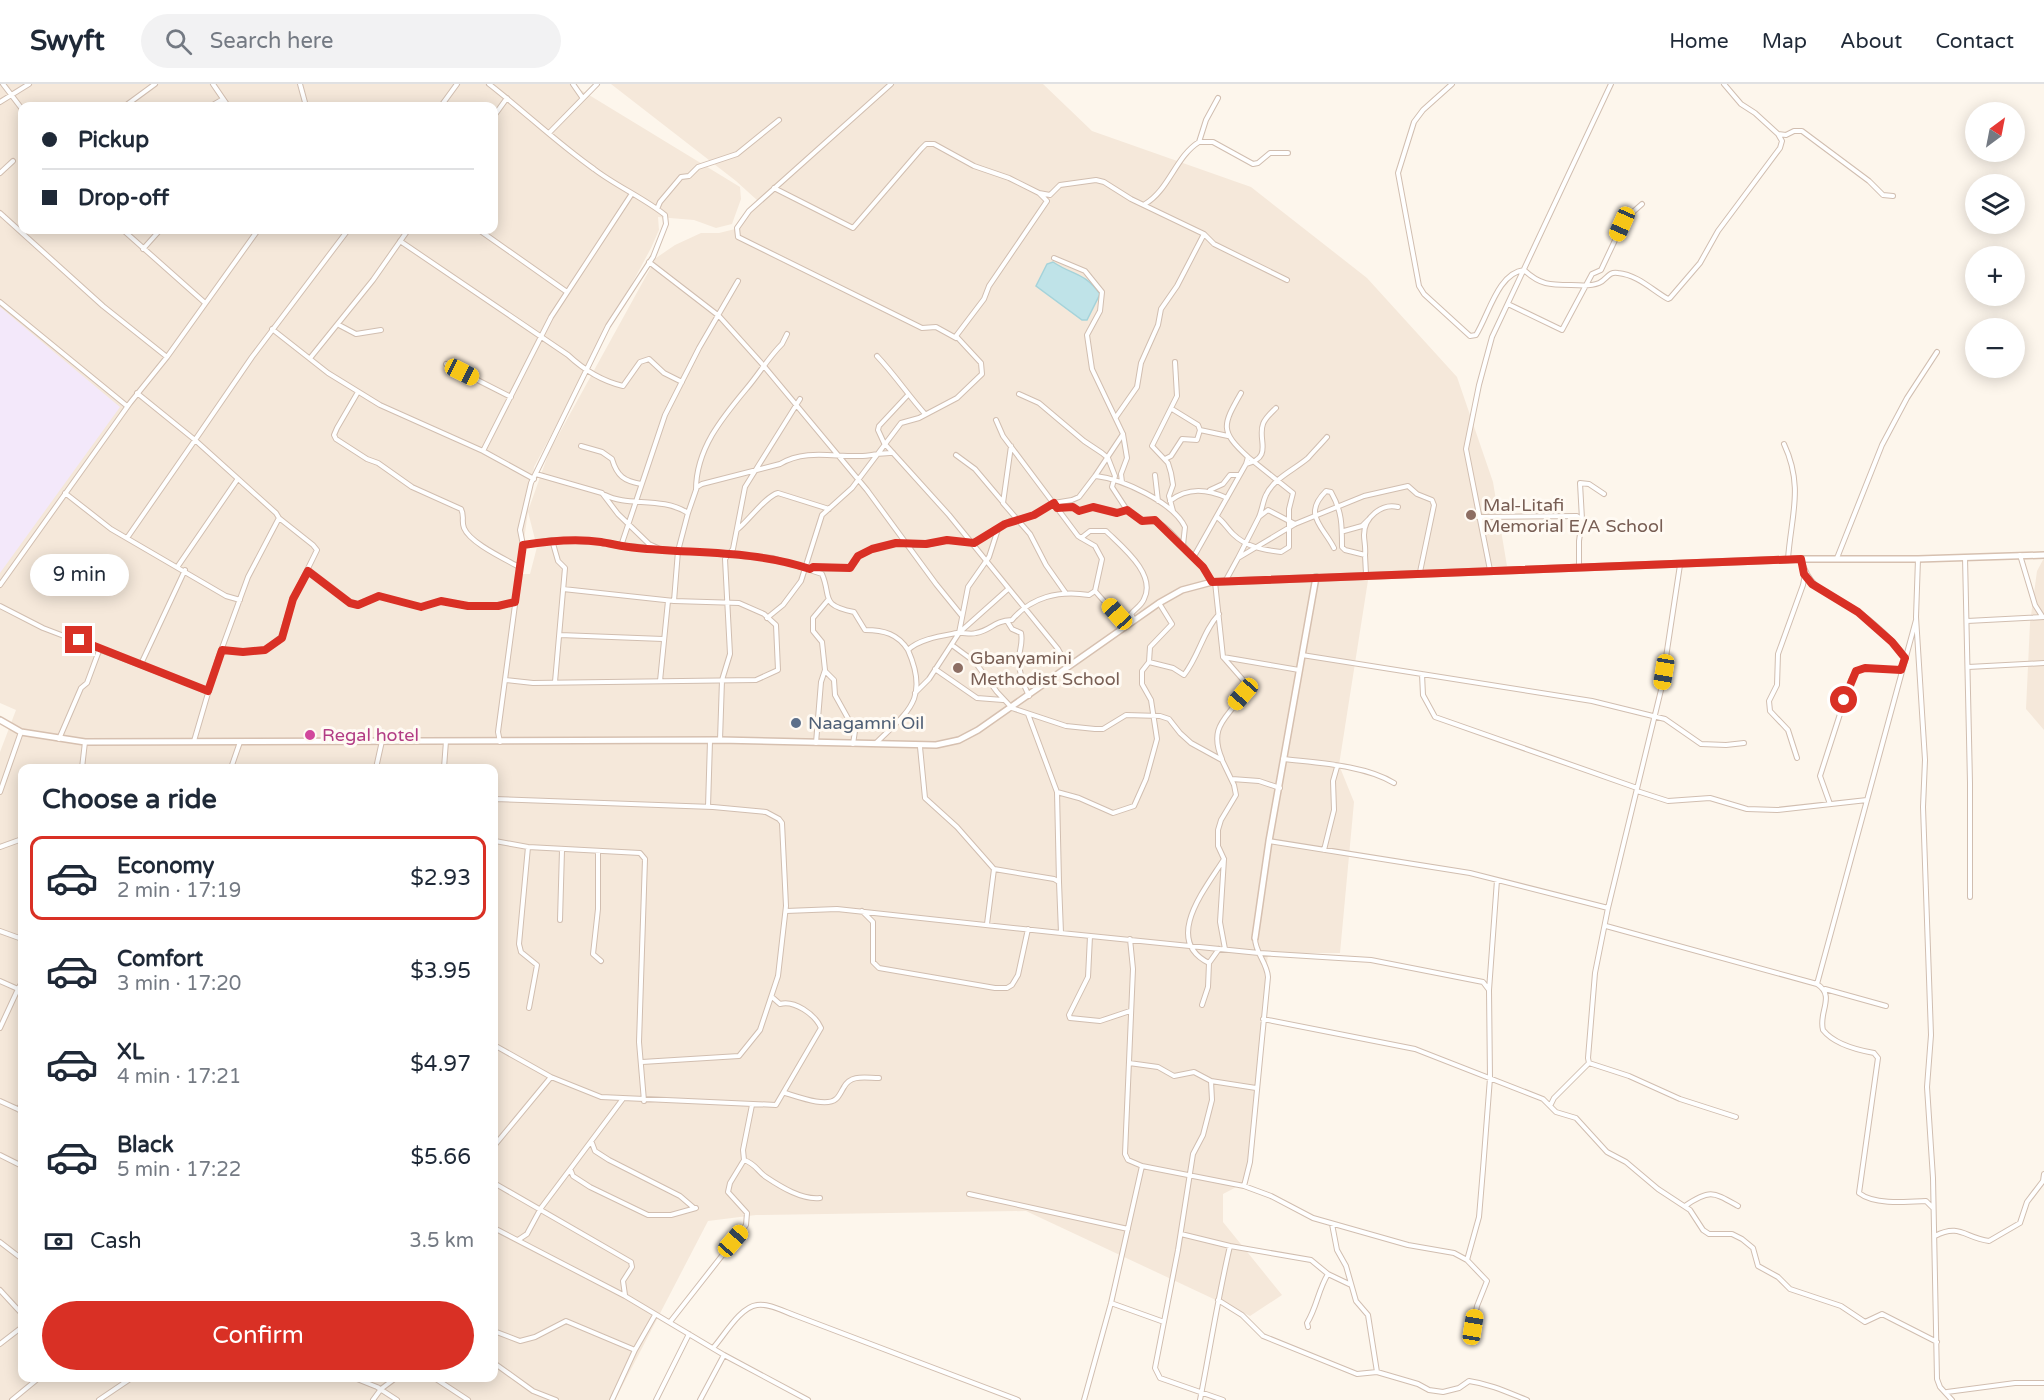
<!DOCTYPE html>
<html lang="en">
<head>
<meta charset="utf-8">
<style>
  :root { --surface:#fff; --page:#f2f2f3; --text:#1f2937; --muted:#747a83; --line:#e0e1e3; --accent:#d93025 }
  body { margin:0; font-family:"Varela Round",sans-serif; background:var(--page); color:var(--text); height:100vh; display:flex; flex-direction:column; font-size:22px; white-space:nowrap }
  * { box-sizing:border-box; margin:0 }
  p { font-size:20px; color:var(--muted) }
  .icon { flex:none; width:33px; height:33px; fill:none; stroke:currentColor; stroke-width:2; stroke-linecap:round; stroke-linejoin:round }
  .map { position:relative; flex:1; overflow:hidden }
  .details { position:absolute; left:18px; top:680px; width:480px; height:618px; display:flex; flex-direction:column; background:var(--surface); border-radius:12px; box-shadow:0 3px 15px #0003 }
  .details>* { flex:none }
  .top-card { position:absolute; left:18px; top:18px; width:480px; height:132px; border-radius:12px; box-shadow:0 3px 15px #0003; display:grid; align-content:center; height:132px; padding:0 24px; background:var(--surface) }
  .needle { width:39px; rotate:32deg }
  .fabs { position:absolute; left:1965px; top:18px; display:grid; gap:12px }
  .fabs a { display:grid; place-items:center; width:60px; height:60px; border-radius:50%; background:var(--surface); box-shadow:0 3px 15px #0003; font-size:30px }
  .end { position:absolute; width:27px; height:27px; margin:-14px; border:8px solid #d93025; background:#fff; box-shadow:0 0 0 3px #fff }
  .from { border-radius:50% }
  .bubble { position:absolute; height:42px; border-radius:21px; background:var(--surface); box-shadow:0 3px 15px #0003; font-size:20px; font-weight:600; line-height:42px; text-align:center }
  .car { position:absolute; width:18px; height:36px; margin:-18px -9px; border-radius:8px; box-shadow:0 0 4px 2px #0007; background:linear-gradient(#f5c518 24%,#345 0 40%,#f5c518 0 76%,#345 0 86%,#f5c518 0) }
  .top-card b { display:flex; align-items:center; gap:21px; height:57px; font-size:22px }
  .top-card b+b { border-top:2px solid var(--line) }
  .top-card i { width:15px; height:15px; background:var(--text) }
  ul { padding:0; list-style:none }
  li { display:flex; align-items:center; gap:18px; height:84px; margin:0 12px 9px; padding:0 12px; border:3px solid transparent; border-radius:12px }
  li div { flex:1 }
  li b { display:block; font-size:22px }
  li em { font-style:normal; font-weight:600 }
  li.active { border-color:var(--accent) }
  li>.icon { width:54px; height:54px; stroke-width:1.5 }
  h2 { padding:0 24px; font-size:27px; line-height:72px }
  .pay { display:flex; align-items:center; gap:15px; height:66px; padding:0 24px; font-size:22px }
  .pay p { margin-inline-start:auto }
  .cta { display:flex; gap:12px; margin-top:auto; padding:12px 24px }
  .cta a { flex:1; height:69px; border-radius:36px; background:var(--accent); color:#fff; font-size:24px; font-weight:600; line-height:69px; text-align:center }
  header { display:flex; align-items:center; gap:36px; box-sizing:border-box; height:84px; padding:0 30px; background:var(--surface); border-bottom:2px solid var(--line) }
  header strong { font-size:28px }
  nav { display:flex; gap:33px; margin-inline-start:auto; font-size:21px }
  .search { width:420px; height:54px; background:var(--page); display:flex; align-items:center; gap:15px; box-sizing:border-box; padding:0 21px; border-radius:33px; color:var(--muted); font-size:22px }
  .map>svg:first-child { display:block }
  .residential { fill:#f5e8da; fill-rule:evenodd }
  .education { fill:#f3e8fa }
  .water { fill:#bfe3e8; stroke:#a5d3da; stroke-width:1.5 }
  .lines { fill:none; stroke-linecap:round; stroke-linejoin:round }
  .street-casing { stroke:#d1beb0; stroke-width:6 }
  .secondary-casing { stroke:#d6c0b0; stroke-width:8 }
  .street { stroke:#fff; stroke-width:4 }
  .secondary { stroke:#fff; stroke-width:5 }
  .route { stroke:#d93025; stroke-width:8 }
  .education-dot { fill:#8d6e63; stroke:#fffaf3; stroke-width:2 }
  .service-dot { fill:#5c6f8a; stroke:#fffaf3; stroke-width:2 }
  .hotel-dot { fill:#d1479c; stroke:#fffaf3; stroke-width:2 }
  .labels { text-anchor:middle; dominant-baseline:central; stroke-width:6; stroke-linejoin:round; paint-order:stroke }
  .education-label { font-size:18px; fill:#785e54; stroke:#fffaf3; text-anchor:start }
  .service-label { font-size:18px; fill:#4e5e75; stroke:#fffaf3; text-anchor:start }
  .hotel-label { font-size:18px; fill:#b23c85; stroke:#fffaf3; text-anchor:start }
</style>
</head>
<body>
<header>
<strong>Swyft</strong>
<div class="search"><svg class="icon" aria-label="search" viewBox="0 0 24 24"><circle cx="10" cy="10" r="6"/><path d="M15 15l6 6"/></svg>Search here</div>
<nav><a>Home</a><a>Map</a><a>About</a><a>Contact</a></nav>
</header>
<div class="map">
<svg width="2044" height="1316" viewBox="0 0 2044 1316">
  <rect width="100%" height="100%" fill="#fdf6ec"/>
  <path class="residential" d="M0,0H571L740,103L741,115L732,140L716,144L694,136L658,133L659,146L651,164L534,383L528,427L549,368L656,174L675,161L701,149H719L739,144L758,117L736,97L611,0H1043L1092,47L1251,103L1367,194L1457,293L1493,398L1507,482L1369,490L1339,681L1354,718L1340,869H1268L1250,1064L1244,1099L1223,1110V1138L1282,1211L1250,1232L1026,1127L756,1131L708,1137L615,1316H0V668L16,626L0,619ZM22,22H494V146H22ZM528,428L537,463L530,490H519ZM22,684H494V1293H22Z
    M2044,474V646L2026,625L2030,539L2037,487Z"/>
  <path class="education" d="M0,223L120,323L0,489Z"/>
  <path class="water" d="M1053,178C1074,192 1084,188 1100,210L1087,236H1082L1036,202L1047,180Z"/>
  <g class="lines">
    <g class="street-casing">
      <path id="street" d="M3,0L22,25
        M213,0L228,22
        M300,0L306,22
        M489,0C525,28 557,59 594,85C616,102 644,114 665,131L666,140L653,173L608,242L531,399L520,446L523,461L498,648L500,658
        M573,0L582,13
        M891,0L749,127L737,144L738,153L922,244L936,243L956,254
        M1452,0L1423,26L1414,38L1398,89L1419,202L1424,210L1470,252L1476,251C1489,230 1498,189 1524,186C1540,201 1550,201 1571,201C1581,201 1589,203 1599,199C1607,196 1608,187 1618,189C1638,191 1652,206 1668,215L1670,214L1700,179L1718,147L1780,64L1782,57L1778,50
        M1724,0L1741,20L1755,29L1778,50L1786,51L1794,47H1802L1869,97L1883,111L1893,112
        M0,18L29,0
        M125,22L155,0
        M211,22L223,15
        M441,22L457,0
        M494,32L507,14
        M549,49L597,0
        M1199,58L1206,36L1218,14
        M0,89L13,77
        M774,104L853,144L921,65L926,60H934L974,82L1009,94L1039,109L1050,111L1060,101L1096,96L1104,98L1131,115L1204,150
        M1145,120C1169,106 1176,72 1199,58H1213L1253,80L1258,79L1270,69H1288
        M657,125L660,118L681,93L689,92L698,83L737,70L779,36
        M0,129L103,222L167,273
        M123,146L204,218
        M479,146L567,208
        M400,157L568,271C584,286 602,297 623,302L640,278L649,275L664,289L682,298
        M143,165L160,146
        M1054,174L1085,187L1102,208L1100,227L1087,251L1092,285L1123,350L1127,374L1121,390L1122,398
        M649,178L719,232L763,281L867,406L936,500L962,532
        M0,218L127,322
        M1508,220L1562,246L1592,190L1601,186L1625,135L1642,120
        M339,241L356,250L381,246
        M272,245L328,289L380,321L483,367L534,395
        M877,272C895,291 908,311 925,330
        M311,273L373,196L408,146
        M446,280L511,313
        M358,308L337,344L334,351L336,355L367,375L378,379L412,403L461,425C465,432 461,437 464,444C470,459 505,475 519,483
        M137,309L195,356L252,273L348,146
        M1019,310L1039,319L1084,357L1102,369L1108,374L1115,392L1112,403L1127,426
        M907,312L879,342L878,346L884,359L949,431L1058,565L1068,583
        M1172,325L1198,341L1200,346
        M1116,333L1137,303L1141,279L1158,241L1161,225L1177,202L1204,150L1214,160L1287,196
        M996,336L1003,352L1078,452L1081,454L1090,447H1106C1121,462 1157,490 1144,515C1142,521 1135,525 1131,530L1134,536
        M1784,360C1804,403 1791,432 1788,475
        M581,362L602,368L612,375C617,392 624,397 641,400
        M1011,362L1003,419L1030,450L1046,481L1065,508
        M483,367L551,233L631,111
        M956,371L975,385L1002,417
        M1165,375L1171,372L1182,355L1197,356L1200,346L1228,352
        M1246,380C1274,373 1257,356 1263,340C1265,334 1272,328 1276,324
        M536,390L602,409L618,430L649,460L660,465L773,474L822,490C832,513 819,521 854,528L865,546C884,546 898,550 908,566
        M1155,391L1158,417
        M1096,392C1122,395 1173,418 1185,443L1183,461L1203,483L1212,498
        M696,406C696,365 722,334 747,304C759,290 768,274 782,260L787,250
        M1210,406L1223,400L1230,391H1239
        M65,409L111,445L226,512L240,516
        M605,411C628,423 661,412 688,429L697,403L702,400L780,380C805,365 833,373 860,372C871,372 882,368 893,369
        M1170,417C1188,403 1207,405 1227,414
        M1057,424L1073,423L1079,427L1093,423L1117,429L1127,426L1142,437C1163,435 1169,448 1183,461
        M1173,427L1169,412L1173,401L1171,389L1168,379L1152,362L1177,312L1175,278
        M1217,433C1224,438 1227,444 1233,450C1246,463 1264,466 1281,468L1289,463V425L1293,409L1248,373
        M1259,433C1262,426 1263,417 1266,411C1274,394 1294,386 1308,374C1314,367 1321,360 1327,353
        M1478,433L1577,432L1582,436L1579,457V483
        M1582,435L1580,399L1589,400L1604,410
        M738,445C749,436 766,412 778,409L829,425
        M1344,447L1362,442L1369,435
        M127,454L195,356L276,429L279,434L313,461L317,466L293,515L281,553L265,566L243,568L222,566
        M552,456L558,477L565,484L555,598
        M523,461L552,456L598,458L656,465
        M621,462L665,331L699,264L738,197
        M1334,464C1323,442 1302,431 1326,407L1331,408C1342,427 1342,441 1342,463L1345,466L1365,471L1366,490
        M1365,471C1366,464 1364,457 1364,451C1364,433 1382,419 1398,423
        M2020,471L2035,521L2042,532
        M1965,473L1970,699V813
        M1193,474L1246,380L1248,373C1220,347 1222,342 1241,309
        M1238,474L1259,433L1268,426L1295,440
        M1837,474L1882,361L1907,314L1937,268
        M1801,475C1811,509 1830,509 1857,527C1872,537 1896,559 1905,573
        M1918,475L1916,533L1925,676L1923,723L1931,951L1927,1003L1933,1094L1937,1295L1940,1303L1952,1316
        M1680,481L1661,606L1608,824L1595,889L1588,974L1589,979L1629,992L1680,1015L1736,1033
        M178,482L237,396
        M810,485L850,484L858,472L872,465L895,459L926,461L947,456L974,459L1010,437L1034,431L1054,419L1072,416L1079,413L1095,392L1123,350
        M1490,486L1466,365L1479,301L1492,253L1611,0
        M308,487L349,519L358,521L379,512L421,523L441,517L468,522H498L515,518
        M1226,496L1238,474L1295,440L1364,412L1408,402L1417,410L1432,416L1434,421L1420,488
        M1215,498L1223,573L1244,597C1242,631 1204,633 1222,675
        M0,501L130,319L167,273L258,146
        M1095,507L1126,542
        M674,517L678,467L688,429
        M0,522L43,544L208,607
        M767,534L783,521L801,497L822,431L852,404L901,339L919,334L957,314L982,290L981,279L956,252L984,215L989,202L1047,117L1039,109
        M1007,537L1012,545L1021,549C1023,558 1020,564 1019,573C1018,587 1023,600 1029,612
        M1967,537L2044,533
        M960,548L1007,506
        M560,551L663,555
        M952,561L975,578L997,608L1012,624L1066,642L1095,645H1103L1126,631L1160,632L1169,635L1180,649L1191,659L1222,676L1234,701L1236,711L1221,736L1218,746V762L1224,775L1220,838L1225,865
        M1302,571L1592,617L1665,635L1701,660L1726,661L1744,659
        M1223,573L1299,586
        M1149,578L1173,584L1184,591C1199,572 1203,547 1219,530
        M141,580L185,486
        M1968,583L2044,579
        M935,585L977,614L1003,616
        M825,587L834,596L835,611L855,647L853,660
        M1422,590L1423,611L1435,633L1637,704
        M506,596L533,599L756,596L778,586L776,541L764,530L739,519L674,517L563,505
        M660,597L668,517
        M915,609L929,595L959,549L968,503L989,473L998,445
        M1028,630L1057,708L1059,798
        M59,655L81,604L87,599L100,564
        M720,656L722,596L730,570L725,475L733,465L745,403L800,315
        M194,657L218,575L248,493L279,434
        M816,659L821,598L825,586L822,558L813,547V534L828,516
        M875,660C907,628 930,616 908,566C919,555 941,552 957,549C963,548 970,551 976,549C992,546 993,537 1012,536C1031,513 1059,506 1089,511L1095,507L1102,475L1095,462L1081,454
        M920,663L925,714L957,743L994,785L1054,795L1059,798L1061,849L1259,869L1371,876L1483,898L1489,906L1490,994L1483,1085L1479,1133L1467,1176
        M1797,674L1788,646L1770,627L1769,617L1777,601L1778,570L1803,501L1805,490
        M1283,675C1317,679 1365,681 1394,699
        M82,684L85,658
        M231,684L240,658
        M376,684L382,657
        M444,684L446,657
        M1232,695L1259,697L1280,704
        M1637,707L1668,717L1710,714L1747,725L1777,726L1867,716
        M0,708L21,648
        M1057,708L1079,714L1113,729L1134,722L1146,695L1157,655L1151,616L1142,600V587L1149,578L1150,563L1172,540L1159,519
        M494,715L713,723L766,728L779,735L782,739L786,822L778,892L760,946L739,972L642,978
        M1830,720L1820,692L1851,596L1856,587L1865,584L1901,586
        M708,723L710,657
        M495,757L528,763L640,769L645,775L639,958L644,1017
        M1269,757L1470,789L1608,824
        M0,763L22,755
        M528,763L519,860L521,868L537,881L529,924
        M1324,766L1334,726L1333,697L1337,683
        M598,767V825L593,870L601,877
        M494,776L495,715
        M786,827L837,825L1061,849
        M862,827L873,838V878L879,884L995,904H1007L1012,901L1018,891L1028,845
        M560,836L562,766
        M987,840L994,785
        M1606,842L1817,900C1836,912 1818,928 1823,946C1834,960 1857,966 1874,969L1878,974L1859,1109C1874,1121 1907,1118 1926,1117L1933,1124
        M0,847L22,855
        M1090,852L1088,893L1069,931L1070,934L1100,937L1130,927
        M1130,855L1133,885L1125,1070L1128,1076L1142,1082L1244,1102L1271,1112L1313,1134L1408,1161L1454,1169L1467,1176L1487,1197L1477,1222L1473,1243
        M1209,879L1219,865
        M0,897L18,905L22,898
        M1817,900L1916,536
        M1825,905L1886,922
        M1489,906L1497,796
        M1202,921L1208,903L1209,879C1162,856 1206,804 1224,775
        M1263,935L1415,965L1543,1015L1556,1028L1576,1034L1607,1068L1626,1078L1658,1105L1690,1126L1703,1146L1709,1150H1732L1742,1155L1753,1164L1758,1182L1778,1193L1790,1205L1841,1222L1865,1238L1882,1230L1937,1258
        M0,944L18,905L22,907
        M494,961L551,993L601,1013L776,1021L821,944C815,930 794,916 780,920L772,913
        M1129,979L1158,983L1174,992L1194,988L1211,997
        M785,1009C796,1012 826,1024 836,1015C839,1013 842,1006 844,1003C851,990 866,994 879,994
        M0,1017L22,1027
        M1550,1022L1554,1014L1589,979
        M19,1026L22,1018
        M592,1059L595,1067L609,1076L680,1112L694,1124
        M494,1062L551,993
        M0,1071L22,1082
        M744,1076C756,1080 757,1087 766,1093C781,1103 802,1116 820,1114
        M571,1087L573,1092L590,1103L648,1131H671L696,1124
        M494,1099L631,1178L632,1183L623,1197L625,1211
        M1244,1102L1250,1078L1268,893C1267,878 1255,869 1255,854
        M969,1110L1128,1145
        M1685,1122C1710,1105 1713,1108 1738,1122
        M1332,1140L1337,1166L1346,1182L1356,1217L1368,1231L1377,1288
        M494,1144L625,1212L724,1271L808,1316
        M1181,1150L1230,1162L1311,1176L1328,1190L1351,1201
        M1935,1152C1960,1139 1965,1154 1989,1157L2020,1139L2027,1118L2043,1097L2044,1090
        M518,1156L527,1150L541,1124L622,1016
        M0,1158L22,1175
        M0,1206L22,1230
        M1218,1216L1242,1231L1263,1252L1357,1290L1377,1288L1418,1300L1429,1306L1443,1308L1459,1304L1469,1297C1490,1300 1507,1308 1527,1316
        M1111,1219L1164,1238
        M670,1238L746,1141L747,1129L728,1108L730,1099L744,1076L743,1066L752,1021
        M1308,1243L1307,1239C1317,1223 1318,1206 1328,1190
        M494,1247L520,1257L535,1253L566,1237L635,1266
        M0,1260L22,1243
        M713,1264C724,1252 740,1223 757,1221C768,1219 783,1227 794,1231L1018,1316
        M494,1279L533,1307L556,1316
        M352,1293L377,1303L397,1316
        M433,1293L468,1316
        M1947,1308L2015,1299H2044
        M12,1316L40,1293
        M99,1316L133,1293
        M373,1316L381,1305L397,1293
        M612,1316L635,1266L655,1231
        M656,1316L689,1250
        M700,1316L724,1271
        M1084,1316L1111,1219L1142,1082
        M1200,1316C1210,1265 1218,1213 1230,1162
        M1223,1316L1160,1294L1155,1284L1178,1166L1193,1070L1203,1051L1212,1016L1211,997L1256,1004"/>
    </g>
    <g class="secondary-casing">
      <path id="secondary" d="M0,636L21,648L85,658L720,656L936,661L959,656L978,646L1159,519L1182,506L1212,498L1801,475H1918L2044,471
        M1255,854L1269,757L1316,493"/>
    </g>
    <use href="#street" class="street"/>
    <use href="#secondary" class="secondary"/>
  </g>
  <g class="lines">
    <path class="route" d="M79,556L208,607L222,566L243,568L265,566L282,554L293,515L308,487L350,519L358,521L379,512L421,523L441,517L468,522H498L515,518L523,461C548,457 574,454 601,458C613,460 625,463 637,464C695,470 754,466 810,485L813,483L850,484L858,472L872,465L896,459L926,460L947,456L974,459L1005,440L1034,431L1054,419L1057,424L1073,423L1079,427L1093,423L1117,429L1127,426L1142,437L1155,436L1203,483L1212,498L1801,475L1804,490L1812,500L1858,528L1892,558L1905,574L1901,586L1865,584L1856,587L1844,616"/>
  </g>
  <g class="education-dot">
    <circle cx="1471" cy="431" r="6"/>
    <circle cx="958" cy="584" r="6"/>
  </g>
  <circle class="service-dot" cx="796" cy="639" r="6"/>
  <circle class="hotel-dot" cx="310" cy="651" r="6"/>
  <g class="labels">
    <g class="education-label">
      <text x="1483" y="421">Mal-Litafi<tspan x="1483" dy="21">Memorial E/A School</tspan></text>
      <text x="970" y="574">Gbanyamini<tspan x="970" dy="21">Methodist School</tspan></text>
    </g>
    <g class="service-label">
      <text x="808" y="639">Naagamni Oil</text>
    </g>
    <g class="hotel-label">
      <text x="322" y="651">Regal hotel</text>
    </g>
  </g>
</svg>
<div class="fabs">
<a><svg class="needle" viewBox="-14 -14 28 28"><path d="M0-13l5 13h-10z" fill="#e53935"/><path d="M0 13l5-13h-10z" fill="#747a83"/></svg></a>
<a><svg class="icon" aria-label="layers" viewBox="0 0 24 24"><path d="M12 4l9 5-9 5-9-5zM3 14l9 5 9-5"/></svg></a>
<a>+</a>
<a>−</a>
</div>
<i class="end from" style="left:1844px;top:616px"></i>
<i class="end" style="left:79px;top:556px"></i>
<div class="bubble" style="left:30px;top:470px;width:99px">9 min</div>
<i class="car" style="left:1622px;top:140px;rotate:204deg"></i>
<i class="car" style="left:462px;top:288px;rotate:117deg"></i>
<i class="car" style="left:1117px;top:530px;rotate:318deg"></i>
<i class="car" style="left:1664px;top:588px;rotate:189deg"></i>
<i class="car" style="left:1243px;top:610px;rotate:221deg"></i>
<i class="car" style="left:733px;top:1157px;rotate:41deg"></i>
<i class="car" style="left:1473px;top:1243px;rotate:9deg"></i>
<div class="top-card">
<b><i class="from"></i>Pickup</b>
<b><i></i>Drop-off</b>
</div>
<section class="details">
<h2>Choose a ride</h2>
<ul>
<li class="active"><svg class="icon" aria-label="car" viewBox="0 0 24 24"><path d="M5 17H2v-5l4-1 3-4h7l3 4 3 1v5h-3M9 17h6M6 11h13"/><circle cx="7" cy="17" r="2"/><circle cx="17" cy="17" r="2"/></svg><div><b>Economy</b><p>2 min · 17:19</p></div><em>$2.93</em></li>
<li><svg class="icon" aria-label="car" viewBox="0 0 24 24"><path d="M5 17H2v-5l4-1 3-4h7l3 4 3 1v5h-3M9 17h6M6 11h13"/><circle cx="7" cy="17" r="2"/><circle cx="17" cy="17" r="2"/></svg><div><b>Comfort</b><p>3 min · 17:20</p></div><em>$3.95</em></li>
<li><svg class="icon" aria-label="car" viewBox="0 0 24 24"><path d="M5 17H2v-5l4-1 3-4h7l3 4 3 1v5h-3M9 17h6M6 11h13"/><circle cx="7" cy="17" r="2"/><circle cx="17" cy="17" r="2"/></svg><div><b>XL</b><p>4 min · 17:21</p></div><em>$4.97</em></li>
<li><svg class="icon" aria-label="car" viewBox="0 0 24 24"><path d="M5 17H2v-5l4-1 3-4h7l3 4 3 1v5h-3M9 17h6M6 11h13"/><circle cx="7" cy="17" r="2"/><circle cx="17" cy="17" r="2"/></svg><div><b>Black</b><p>5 min · 17:22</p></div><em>$5.66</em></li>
</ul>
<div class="pay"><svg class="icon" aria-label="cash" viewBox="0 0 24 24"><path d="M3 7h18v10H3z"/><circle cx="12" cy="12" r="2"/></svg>Cash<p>3.5 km</p></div>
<div class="cta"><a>Confirm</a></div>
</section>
</div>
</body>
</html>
